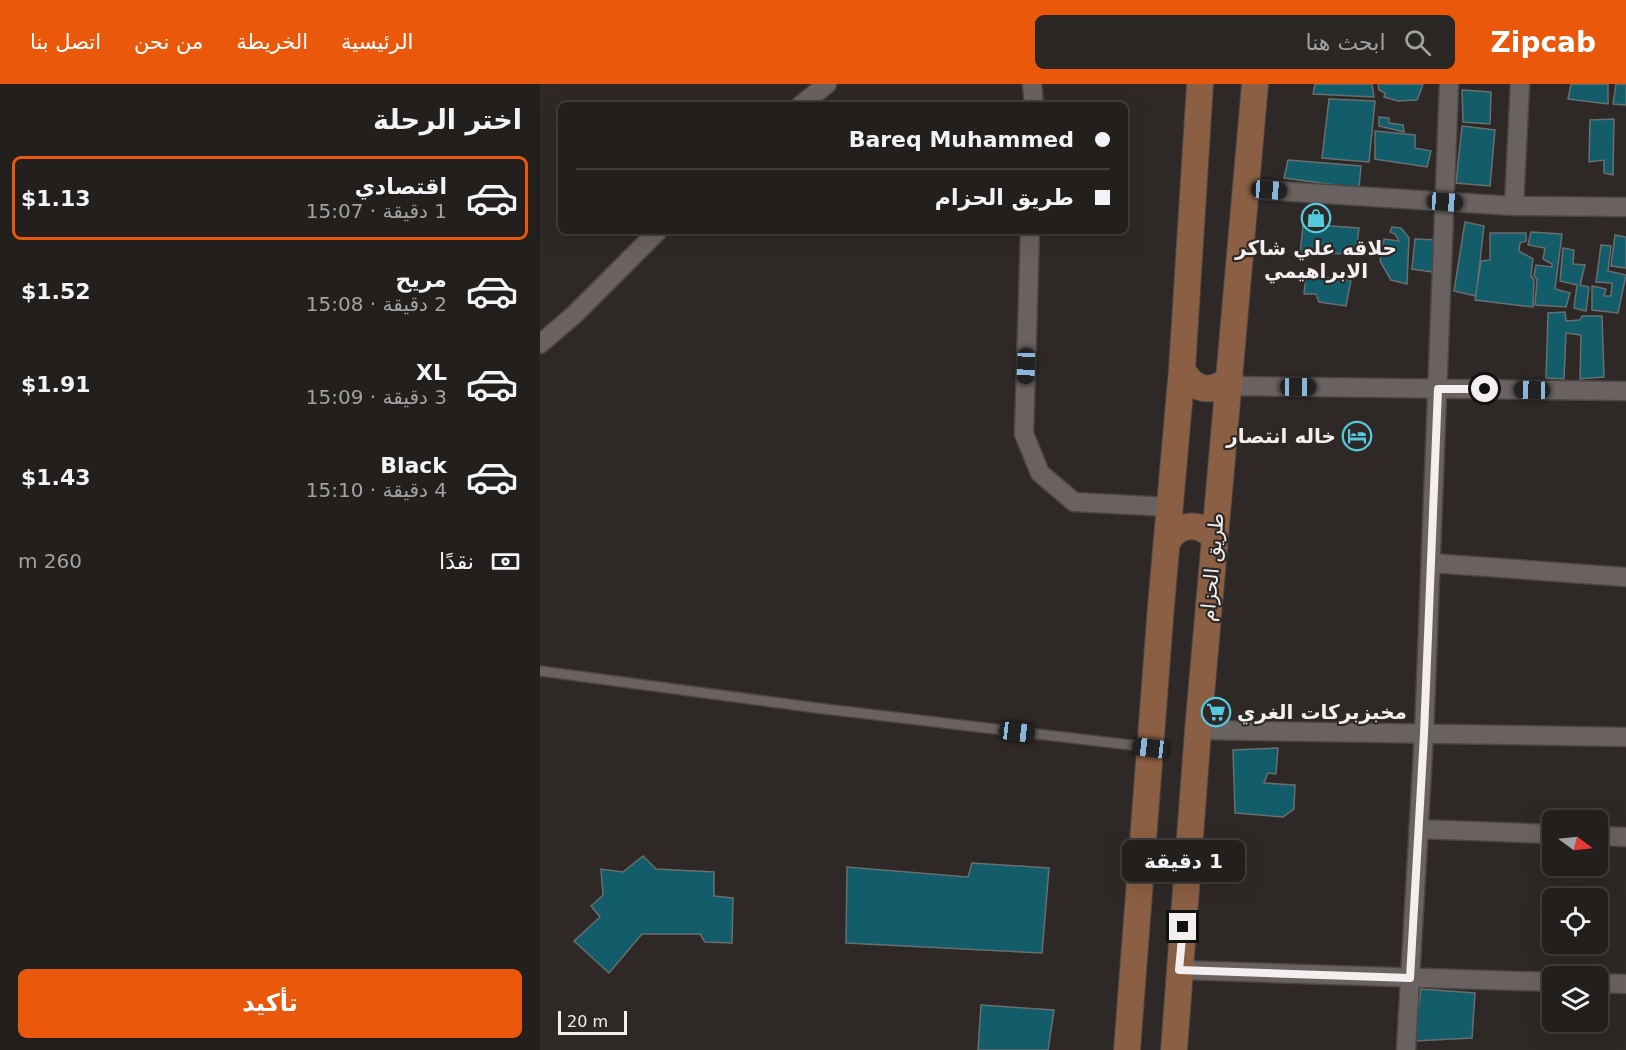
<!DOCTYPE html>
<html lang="ar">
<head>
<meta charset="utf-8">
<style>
  :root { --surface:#221f1c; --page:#2a2725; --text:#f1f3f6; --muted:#a2a2a3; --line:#3f3d3b; --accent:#ea580c }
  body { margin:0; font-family:"DejaVu Sans","Noto Naskh Arabic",sans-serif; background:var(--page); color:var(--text); direction:rtl; height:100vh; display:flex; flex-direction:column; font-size:22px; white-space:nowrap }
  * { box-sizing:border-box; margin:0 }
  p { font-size:20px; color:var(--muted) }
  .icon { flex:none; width:33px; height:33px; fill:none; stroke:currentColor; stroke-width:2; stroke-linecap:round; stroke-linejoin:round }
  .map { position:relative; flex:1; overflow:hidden; direction:ltr }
  .side { display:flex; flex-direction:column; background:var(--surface); width:540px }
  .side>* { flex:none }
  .top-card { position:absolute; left:18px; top:18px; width:570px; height:132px; border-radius:9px; box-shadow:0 6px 24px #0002,0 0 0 2px var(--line); direction:rtl; display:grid; align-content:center; height:132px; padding:0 18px; background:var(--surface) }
  .needle { width:39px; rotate:105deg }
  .tools { position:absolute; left:1002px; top:726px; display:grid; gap:12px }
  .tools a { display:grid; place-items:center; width:66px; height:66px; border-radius:9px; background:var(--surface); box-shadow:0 6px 24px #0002,0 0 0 2px var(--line); font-size:30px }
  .scale { position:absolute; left:18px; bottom:15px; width:69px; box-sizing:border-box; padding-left:6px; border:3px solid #f3efee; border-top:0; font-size:16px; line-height:21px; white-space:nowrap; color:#f3efee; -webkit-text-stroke:4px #2e2926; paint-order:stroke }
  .end { position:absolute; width:27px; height:27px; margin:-14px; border:8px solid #f3efee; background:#111; box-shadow:0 0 0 3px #111 }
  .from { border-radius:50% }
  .bubble { position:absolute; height:42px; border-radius:9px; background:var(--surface); box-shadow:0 6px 24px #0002,0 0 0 2px var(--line); font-size:20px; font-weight:700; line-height:42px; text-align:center; direction:rtl }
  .car { position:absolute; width:18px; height:36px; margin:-18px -9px; border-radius:8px; box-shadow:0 0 4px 2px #0007; background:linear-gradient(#222 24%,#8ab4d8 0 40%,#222 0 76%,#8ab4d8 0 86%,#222 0) }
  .top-card b { display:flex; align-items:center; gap:21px; height:57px; font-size:22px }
  .top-card b+b { border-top:2px solid var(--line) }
  .top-card i { width:15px; height:15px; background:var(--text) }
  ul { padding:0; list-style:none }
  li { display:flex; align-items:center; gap:18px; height:84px; margin:0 12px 9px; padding:0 6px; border:3px solid transparent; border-radius:9px }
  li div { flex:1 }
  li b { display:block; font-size:22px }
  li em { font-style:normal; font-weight:700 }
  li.selected { border-color:var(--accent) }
  li>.icon { width:54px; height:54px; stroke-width:1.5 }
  h2 { padding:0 18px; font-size:27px; line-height:72px }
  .pay { display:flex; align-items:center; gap:15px; height:66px; padding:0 18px; font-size:22px }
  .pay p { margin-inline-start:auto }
  .button { display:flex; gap:12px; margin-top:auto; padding:12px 18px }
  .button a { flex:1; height:69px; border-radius:9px; background:var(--accent); color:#fff; font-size:24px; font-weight:700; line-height:69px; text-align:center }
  header { display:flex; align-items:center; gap:36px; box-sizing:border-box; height:84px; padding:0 30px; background:var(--accent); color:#fff }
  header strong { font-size:28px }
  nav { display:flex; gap:33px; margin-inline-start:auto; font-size:21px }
  .search { width:420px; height:54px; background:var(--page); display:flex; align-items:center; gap:15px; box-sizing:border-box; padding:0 21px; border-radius:9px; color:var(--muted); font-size:22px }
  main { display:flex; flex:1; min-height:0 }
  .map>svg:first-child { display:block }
  .building { fill:#135d6a; stroke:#676f70; stroke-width:1.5 }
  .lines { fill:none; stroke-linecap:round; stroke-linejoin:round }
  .service-casing { stroke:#4b4645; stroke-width:12 }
  .minor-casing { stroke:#4b4645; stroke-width:21 }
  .secondary-casing { stroke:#4b4645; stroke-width:28 }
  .service { stroke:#696260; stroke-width:9 }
  .minor { stroke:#696260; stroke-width:18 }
  .secondary { stroke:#8b5f44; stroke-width:26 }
  .route { stroke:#f3efee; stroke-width:8 }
  .labels { text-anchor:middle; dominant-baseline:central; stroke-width:4.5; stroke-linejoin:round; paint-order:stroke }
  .poi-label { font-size:20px; font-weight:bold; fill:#f3efee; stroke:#2e2926 }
  .street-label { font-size:20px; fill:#f3efee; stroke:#2e2926 }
</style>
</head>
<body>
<header>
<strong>Zipcab</strong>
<div class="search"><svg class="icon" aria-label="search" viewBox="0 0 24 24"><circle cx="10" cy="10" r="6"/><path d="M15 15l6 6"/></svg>ابحث هنا</div>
<nav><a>الرئيسية</a><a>الخريطة</a><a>من نحن</a><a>اتصل بنا</a></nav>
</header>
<main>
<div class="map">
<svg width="1086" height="966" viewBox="0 0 1086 966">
  <rect width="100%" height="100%" fill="#2e2926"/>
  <path class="building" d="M775,0H832L834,13L773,10Z
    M838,0H883L877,16L858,17L844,13L845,9L839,6Z
    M1031,0H1068V20L1028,15Z
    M1076,0H1086V21L1073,20Z
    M922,6L951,8L950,40L923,38Z
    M789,15L835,17L829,78L782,74Z
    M839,33L849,34V39L863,41L864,48L839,42Z
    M1074,35L1073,91L1064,89V76L1049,78L1050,36Z
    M922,42L955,46L950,102L916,99Z
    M835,47L875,51V64L891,67L887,83L835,75Z
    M748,76L821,82L819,104L744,94Z
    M925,138L944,142L936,212L914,207Z
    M763,140L819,144L816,169L760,171Z
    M852,143L861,144L869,154L867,200L851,196L840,177L844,155L859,157L855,150L850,148Z
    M991,148L1022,150L1015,205L1030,209L1026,223L995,221L997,195L994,192L996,181L1012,183V180L1003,175L1005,164L988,161Z
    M950,149H986V157L980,159L979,167L993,175L991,192L994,196L993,223L935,216L941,177L950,176Z
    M1075,151L1086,153V184L1071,182Z
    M875,155L898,156L892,188L872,185Z
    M1061,161L1071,162L1068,187L1086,191L1078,229L1052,226V202L1066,205L1064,212H1071L1072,199L1056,198Z
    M1023,164L1034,166L1033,180L1045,181L1040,201L1049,203L1046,227L1034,224L1037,201L1020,197Z
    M766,192L811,196L806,222L779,218L776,210H764Z
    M1025,228L1026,237L1040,236L1042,232H1062L1064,293L1040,295L1041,251L1026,249L1024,295L1006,294L1008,229Z
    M738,664L736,690L728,689L724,699L755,701L754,725L743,733L695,729L693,666Z
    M103,772L116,785L174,788V812L193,814L192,859L165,858L160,850H102L69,889L34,857L60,833L51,822L63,811L61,785L83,788Z
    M432,779L509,784L502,869L306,859L307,783L428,793Z
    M881,905L935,909L932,954L874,957Z
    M441,921L514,926L508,966H438Z"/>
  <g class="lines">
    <g class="service-casing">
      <path id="service" d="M0,587L277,624L608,663"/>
    </g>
    <g class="minor-casing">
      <path id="minor" d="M492,0L494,21
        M261,21L287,0
        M707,105L974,122L1086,123
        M974,122L980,0
        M490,147L484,350L500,389L534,418L630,423
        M0,260L34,231L118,147
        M689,302L1086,307
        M891,479L1086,493
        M658,646L1086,653
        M878,745L1012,750
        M1058,752L1086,753
        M639,886L1012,898
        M1058,899L1086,900
        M866,966L884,650L909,0"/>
    </g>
    <g class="secondary-casing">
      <path id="secondary" d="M642,285C653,307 672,311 690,294
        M627,459C637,438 661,437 675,455
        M587,966L621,522L642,285L660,0
        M634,966L658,646L715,0"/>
    </g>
    <use href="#service" class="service"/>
    <use href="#minor" class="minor"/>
    <use href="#secondary" class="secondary"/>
  </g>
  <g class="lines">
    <path class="route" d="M643,843L639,886L870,894L884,650L898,305H945"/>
  </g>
  <defs>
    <g id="shop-ring" transform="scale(1.5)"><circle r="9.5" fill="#2e2926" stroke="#55cadf" stroke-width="1.5"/><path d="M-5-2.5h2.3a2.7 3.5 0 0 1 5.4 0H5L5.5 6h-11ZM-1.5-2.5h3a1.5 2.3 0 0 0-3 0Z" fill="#55cadf"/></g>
    <g id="hotel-ring" transform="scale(1.5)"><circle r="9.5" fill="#2e2926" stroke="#55cadf" stroke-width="1.5"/><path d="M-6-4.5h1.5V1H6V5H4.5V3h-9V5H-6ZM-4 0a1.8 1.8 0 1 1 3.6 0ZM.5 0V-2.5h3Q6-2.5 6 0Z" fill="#55cadf"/></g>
    <g id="supermarket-ring" transform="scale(1.5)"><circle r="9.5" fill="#2e2926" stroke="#55cadf" stroke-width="1.5"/><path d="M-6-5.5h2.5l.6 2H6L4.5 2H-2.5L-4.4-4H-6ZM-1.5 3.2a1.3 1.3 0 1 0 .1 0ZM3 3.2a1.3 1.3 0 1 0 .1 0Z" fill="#55cadf"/></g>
  </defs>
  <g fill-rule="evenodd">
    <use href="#shop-ring" x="776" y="134"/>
    <use href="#hotel-ring" x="817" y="352"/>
    <use href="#supermarket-ring" x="676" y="628"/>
  </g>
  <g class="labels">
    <g class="poi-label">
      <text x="776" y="164">حلاقه علي شاكر<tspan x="776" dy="23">الابراهيمي</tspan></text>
      <text x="796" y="352" text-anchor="end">خاله انتصار</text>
      <text x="697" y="628" text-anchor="start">مخبزبركات الغري</text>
    </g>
    <g class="street-label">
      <text transform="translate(672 483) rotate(-85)">طريق الحزام</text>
    </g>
  </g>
</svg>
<div class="tools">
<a><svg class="needle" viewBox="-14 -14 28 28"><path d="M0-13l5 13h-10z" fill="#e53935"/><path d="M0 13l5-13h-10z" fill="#a2a2a3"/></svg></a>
<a><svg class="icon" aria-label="locate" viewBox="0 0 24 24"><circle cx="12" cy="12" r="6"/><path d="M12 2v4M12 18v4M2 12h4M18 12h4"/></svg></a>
<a><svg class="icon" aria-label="layers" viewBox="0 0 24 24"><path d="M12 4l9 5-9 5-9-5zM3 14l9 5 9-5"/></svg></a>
</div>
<div class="scale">20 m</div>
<i class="end from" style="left:945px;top:305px"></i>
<i class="end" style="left:643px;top:843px"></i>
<div class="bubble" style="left:582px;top:756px;width:123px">1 دقيقة</div>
<i class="car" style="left:729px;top:106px;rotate:94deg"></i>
<i class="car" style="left:905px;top:118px;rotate:94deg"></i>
<i class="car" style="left:486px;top:282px;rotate:182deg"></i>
<i class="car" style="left:758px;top:303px;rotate:90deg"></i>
<i class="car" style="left:992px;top:306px;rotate:271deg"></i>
<i class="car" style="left:477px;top:648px;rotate:97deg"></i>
<i class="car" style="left:610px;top:664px;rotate:277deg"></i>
<div class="top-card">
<b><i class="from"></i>Bareq Muhammed</b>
<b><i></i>طريق الحزام</b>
</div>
</div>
<section class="side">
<h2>اختر الرحلة</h2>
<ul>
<li class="selected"><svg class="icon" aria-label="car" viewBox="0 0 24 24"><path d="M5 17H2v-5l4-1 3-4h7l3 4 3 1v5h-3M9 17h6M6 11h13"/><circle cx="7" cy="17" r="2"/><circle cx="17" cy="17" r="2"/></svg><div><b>اقتصادي</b><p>1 دقيقة · 15:07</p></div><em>$1.13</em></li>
<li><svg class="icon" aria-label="car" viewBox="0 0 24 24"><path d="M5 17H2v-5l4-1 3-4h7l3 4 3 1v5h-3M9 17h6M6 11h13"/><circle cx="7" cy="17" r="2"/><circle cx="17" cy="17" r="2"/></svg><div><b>مريح</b><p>2 دقيقة · 15:08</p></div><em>$1.52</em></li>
<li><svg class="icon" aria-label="car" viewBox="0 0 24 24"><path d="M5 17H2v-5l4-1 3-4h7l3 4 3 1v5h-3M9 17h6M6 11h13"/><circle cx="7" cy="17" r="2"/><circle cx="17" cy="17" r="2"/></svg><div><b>XL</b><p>3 دقيقة · 15:09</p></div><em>$1.91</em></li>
<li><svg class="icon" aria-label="car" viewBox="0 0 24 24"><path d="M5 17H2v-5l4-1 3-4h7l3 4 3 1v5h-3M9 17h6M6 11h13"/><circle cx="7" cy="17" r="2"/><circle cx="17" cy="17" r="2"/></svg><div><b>Black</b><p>4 دقيقة · 15:10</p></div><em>$1.43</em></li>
</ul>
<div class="pay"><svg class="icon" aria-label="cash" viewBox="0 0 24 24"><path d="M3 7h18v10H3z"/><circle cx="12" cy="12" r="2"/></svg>نقدًا<p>260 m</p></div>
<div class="button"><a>تأكيد</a></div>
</section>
</main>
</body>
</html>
